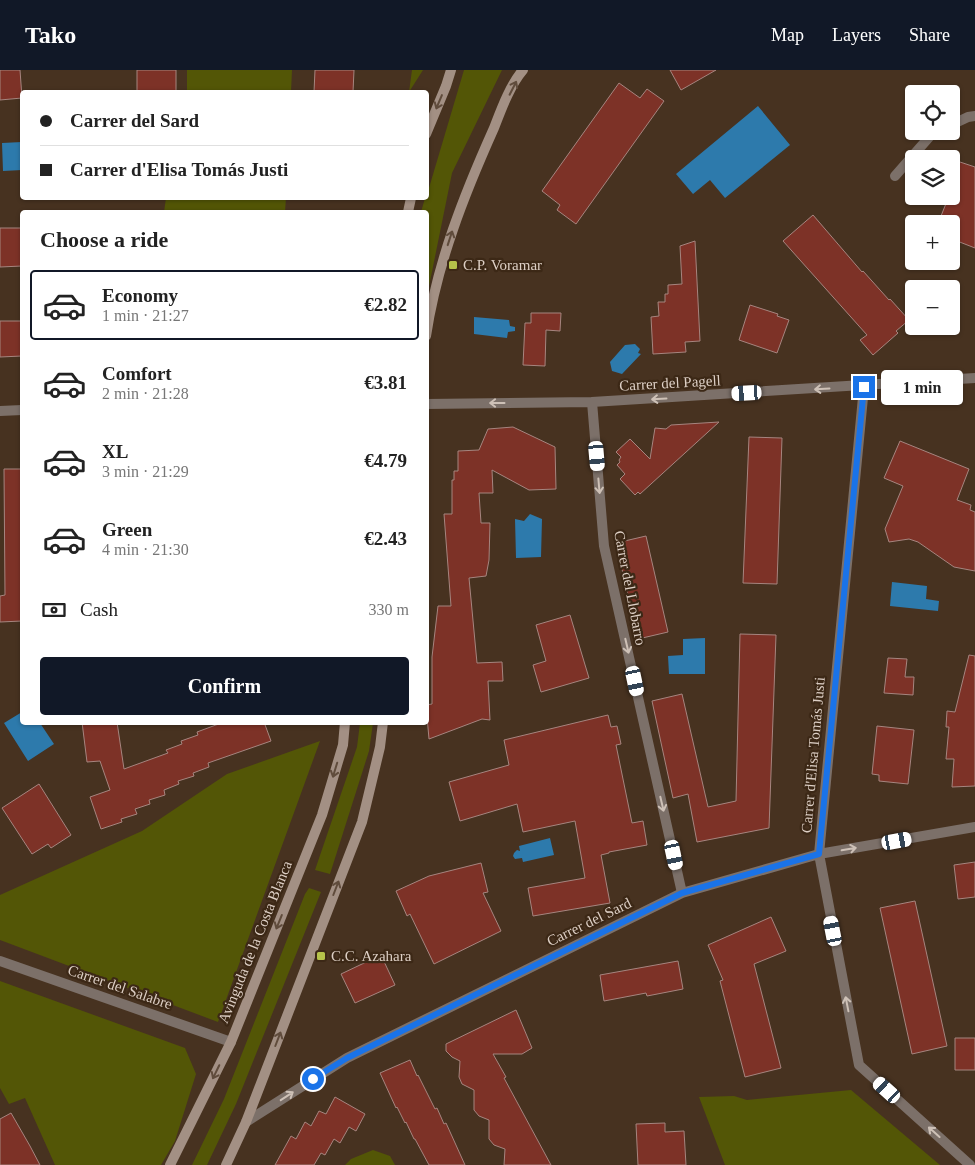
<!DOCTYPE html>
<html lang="en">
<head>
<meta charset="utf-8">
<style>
  :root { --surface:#fff; --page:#f2f2f2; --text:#222; --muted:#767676; --line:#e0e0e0; --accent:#111827 }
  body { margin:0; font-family:Georgia,serif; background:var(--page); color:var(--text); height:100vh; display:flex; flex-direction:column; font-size:19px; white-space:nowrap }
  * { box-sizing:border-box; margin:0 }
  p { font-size:16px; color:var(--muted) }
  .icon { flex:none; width:28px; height:28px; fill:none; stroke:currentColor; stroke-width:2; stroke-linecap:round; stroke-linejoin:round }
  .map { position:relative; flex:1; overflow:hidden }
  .drawer { position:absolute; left:20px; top:140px; width:409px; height:515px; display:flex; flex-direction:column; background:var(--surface); border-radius:5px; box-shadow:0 1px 4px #0004 }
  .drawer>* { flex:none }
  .top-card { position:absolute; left:20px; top:20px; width:409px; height:110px; border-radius:5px; box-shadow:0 1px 4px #0004; display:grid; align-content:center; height:110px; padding:0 20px; background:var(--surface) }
  .controls { position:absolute; left:905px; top:15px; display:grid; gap:10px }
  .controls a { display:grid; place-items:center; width:55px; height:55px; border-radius:5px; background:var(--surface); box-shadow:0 1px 4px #0004; font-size:25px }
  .end { position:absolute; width:22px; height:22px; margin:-11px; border:6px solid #1a73e8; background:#fff; box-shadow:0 0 0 2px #fff }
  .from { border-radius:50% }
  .bubble { position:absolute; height:35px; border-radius:5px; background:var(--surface); box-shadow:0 1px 4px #0004; font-size:16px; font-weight:600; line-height:35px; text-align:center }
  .car { position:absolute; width:15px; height:30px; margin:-15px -8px; border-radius:6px; box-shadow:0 0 4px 1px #0007; background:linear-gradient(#fff 24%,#345 0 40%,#fff 0 76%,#345 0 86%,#fff 0) }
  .top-card b { display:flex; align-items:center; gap:18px; height:48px; font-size:19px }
  .top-card b+b { border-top:1px solid var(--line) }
  .top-card i { width:12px; height:12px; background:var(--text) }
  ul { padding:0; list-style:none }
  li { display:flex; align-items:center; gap:15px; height:70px; margin:0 10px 8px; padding:0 10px; border:2px solid transparent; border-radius:5px }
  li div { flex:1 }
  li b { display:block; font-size:19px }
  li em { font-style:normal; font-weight:600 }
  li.selected { border-color:var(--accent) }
  li>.icon { width:45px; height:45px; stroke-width:1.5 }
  h2 { padding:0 20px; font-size:22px; line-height:60px }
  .pay { display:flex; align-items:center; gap:12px; height:55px; padding:0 20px; font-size:19px }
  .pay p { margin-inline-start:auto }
  .action { display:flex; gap:10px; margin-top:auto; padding:10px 20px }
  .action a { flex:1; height:58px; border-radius:5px; background:var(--accent); color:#fff; font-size:20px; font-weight:600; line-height:58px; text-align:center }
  header { display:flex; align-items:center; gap:30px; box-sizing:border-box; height:70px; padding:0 25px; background:var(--accent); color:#fff }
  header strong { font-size:24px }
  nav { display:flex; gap:28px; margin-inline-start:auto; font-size:18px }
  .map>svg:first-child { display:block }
  .green { fill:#535606 }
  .water { fill:#2d7aac }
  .building { fill:#7d3227; stroke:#a6857f }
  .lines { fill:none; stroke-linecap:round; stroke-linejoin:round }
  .lane { stroke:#7c7069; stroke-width:10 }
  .street { stroke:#7c7069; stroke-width:10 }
  .secondary { stroke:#a39084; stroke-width:10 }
  .oneway { stroke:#604c3c }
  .oneway2 { stroke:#cec1b7 }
  .route { stroke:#1a73e8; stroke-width:6 }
  .poi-dot { fill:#b5c24a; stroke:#3c2816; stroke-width:2 }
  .labels { text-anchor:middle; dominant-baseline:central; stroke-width:4.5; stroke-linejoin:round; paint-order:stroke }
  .poi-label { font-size:15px; fill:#ddcfc5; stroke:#3c2816; text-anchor:start }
  .street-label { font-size:15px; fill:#ddcfc5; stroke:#3c2816 }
</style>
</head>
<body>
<header>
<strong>Tako</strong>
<nav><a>Map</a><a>Layers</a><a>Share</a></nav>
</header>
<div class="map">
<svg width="975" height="1095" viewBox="0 0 975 1095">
  <rect width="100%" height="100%" fill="#473220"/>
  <path class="green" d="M187,0H292L291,22H187Z
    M412,0H423L409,22Z
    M464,0H502L452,103L426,231V142H421L425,128H426Z
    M166,128H286L285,142H164Z
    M360,653H373L369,681L330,804L315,800L357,677Z
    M320,671L218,952L0,870V825L142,761L227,704Z
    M309,818L321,822L236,1034L207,1095H192L224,1029L305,824Z
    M0,911L185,978L196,1004L175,1071L161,1095H55L25,1028L9,1034L0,1018Z
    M851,1020L940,1095H725L699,1027L734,1026L747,1030Z
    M373,1080L390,1086L395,1095H345L351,1089Z"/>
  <path class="water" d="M758,36L790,75L725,128L710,110L693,124L676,104Z
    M22,72V100L3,101L2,73Z
    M474,247L509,250L510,256L515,257V261L508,262L507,268L474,264Z
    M635,274L640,279L638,283L641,284L622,304L612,301L610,292L625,275Z
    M530,444L542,449L541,487L516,488L515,449L524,451Z
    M892,512L927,516L926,529L939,531L938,541L890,536Z
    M705,568V604H669L668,586L683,585V569Z
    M22,642V652L40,653L54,674L28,691L4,653Z
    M550,768L554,785L523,792L522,788L515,789L513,786L514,783L517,780L520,781L519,776Z"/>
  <path class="building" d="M0,0H20L22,28L0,30Z
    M137,0H176V22H143V21H137Z
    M315,0H354L353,22H314Z
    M670,0H716L681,20Z
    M619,13L640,28L647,19L664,31L576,154L557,140L560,135L542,121Z
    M957,91L975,97V178L952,169L958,153L941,146L949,126H951V106Z
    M813,145L862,202L863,201L889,230L890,229L909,250L896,261L898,263L873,285L860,270L867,265L783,171Z
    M0,158H22V196L0,197Z
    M695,171L700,271L685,272L686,282L653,284L651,247L659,246L658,232H665V224H668V215L682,214L680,176Z
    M750,235L778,244L777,246L789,250L777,283L739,270Z
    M531,243H561L560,261L546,260L545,296L523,295L525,253H531Z
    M0,251H22V286L0,287Z
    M719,352L640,424L638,422L635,425L620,409L625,404L617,395L620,392L619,390L621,387L616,382L630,369L650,389L655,358L666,359L671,355Z
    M513,357L555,377L556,419L529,420L492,400L493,423H479L481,453H490L489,490L486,506L469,508L477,593L502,592L503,611H488L490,650L482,649L429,669L426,635L432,634V587L438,536H451L444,444H452V410H454V401H458V381L479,380L488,359Z
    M749,367L782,368L777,514L743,513Z
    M900,371L969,399L957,430L971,435L970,440L975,442V501L954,497L918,472L909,469L889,472L885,459L903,416L884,408Z
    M4,399H22V551L0,552V526L5,525Z
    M646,466L668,562L638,569L616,473Z
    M570,545L589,608L541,622L533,595L546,591L536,555Z
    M740,564L776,565L769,758L697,772L688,724L673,728L652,631L682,624L708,737L736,731Z
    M969,585L975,586V716L952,717L954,689H946L949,657H946L947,641L955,642Z
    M888,588L907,589L905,607H914L913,625L884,623Z
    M608,645L611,657L617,656L621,674L616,675L632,753L643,751L647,775L609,782V783L601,785L610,833L533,846L528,818L585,808L575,751L523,762L517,734L460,751L449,712L509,695L504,670Z
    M82,652H117L124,699L168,683L166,680L182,674L181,671L198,665L197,662L224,652H264L271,671L208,693L209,697L193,703L194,706L178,711L179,714L164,720L165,725L149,730L150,734L135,739L137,744L121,749L122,752L101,759L90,727L110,720L100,691L87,692Z
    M877,656L914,660L908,714L879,711V705L872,704Z
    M39,714L71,765L51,778L48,774L32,784L2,738Z
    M975,792V827L958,829L954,795Z
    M481,793L488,822L483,823L501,861L434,894L410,844L407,846L396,821L429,806Z
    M915,831L947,976L912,984L880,838Z
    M771,847L786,881L754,894L781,998L745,1007L720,911L723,910L708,875Z
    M381,885L395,915L355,933L341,904Z
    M678,891L683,919L647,926L646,923L604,931L600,905Z
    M516,940L532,978L522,984H493L506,1007L504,1008L551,1095H504L505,1079L494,1075L489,1069V1050L479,1046L474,1040V1020L462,1014L459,1007L460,991L452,987L446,981V974Z
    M955,968H975V1000H955Z
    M410,990L417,1006L418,1005L435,1039L437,1038L444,1054L446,1053L465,1095H429L415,1069H414L406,1052L405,1053L397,1037L396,1038L380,1003Z
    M335,1027L365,1044L356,1061L349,1057L340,1073L334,1069L325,1085L321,1083L314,1095H275L291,1066L296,1069L305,1052L311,1056L319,1041L326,1044Z
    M11,1043L30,1076L40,1095H0V1049Z
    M665,1053V1062L684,1061L686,1095H638L636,1054Z"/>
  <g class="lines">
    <path class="lane" d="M951,55L968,47L975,46
      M895,106L931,65L939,61"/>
    <path class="street" d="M864,317L819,784L859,995L970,1095
      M592,332L604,476L682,823
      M426,334L592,332L975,308
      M0,341L22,340
      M0,891L231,972
      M246,1052L347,988L682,823L819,784L975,757"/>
    <path class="secondary" d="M426,64L446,16L451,0
      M408,142L411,128
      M426,266C437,193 464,125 494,58C501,40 510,15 523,0
      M170,1095L231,972L322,745L343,675L345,652
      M226,1095L246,1052L362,752L380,677L383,652"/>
  </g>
  <defs><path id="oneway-shaft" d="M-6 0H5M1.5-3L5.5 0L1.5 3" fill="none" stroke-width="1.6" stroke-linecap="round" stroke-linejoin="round" transform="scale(1.25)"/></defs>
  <g class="oneway">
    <use href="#oneway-shaft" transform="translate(513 18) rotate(-63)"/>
    <use href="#oneway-shaft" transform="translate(439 32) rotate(113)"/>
    <use href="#oneway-shaft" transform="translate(450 168) rotate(-72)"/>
    <use href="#oneway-shaft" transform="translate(335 700) rotate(107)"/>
    <use href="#oneway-shaft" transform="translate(336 818) rotate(-69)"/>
    <use href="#oneway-shaft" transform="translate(279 852) rotate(112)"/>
    <use href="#oneway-shaft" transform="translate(278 969) rotate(-69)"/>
    <use href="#oneway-shaft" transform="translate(216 1002) rotate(116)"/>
  </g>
  <g class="oneway2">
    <use href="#oneway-shaft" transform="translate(822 319) rotate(177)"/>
    <use href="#oneway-shaft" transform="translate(659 329) rotate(177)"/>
    <use href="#oneway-shaft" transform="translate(497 333) rotate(180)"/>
    <use href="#oneway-shaft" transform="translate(599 416) rotate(85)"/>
    <use href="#oneway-shaft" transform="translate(627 576) rotate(77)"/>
    <use href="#oneway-shaft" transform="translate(662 734) rotate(77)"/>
    <use href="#oneway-shaft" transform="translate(849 779) rotate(-10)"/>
    <use href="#oneway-shaft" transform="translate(847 934) rotate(-101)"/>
    <use href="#oneway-shaft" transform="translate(287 1026) rotate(-33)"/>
    <use href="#oneway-shaft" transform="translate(934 1062) rotate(-138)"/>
  </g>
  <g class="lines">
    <path class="route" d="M313,1009L347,988L682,823L819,784L864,317"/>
  </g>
  <g class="poi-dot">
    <rect x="448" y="190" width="10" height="10" rx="2.5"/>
    <rect x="316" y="881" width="10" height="10" rx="2.5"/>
  </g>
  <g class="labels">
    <g class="poi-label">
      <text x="463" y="195">C.P. Voramar</text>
      <text x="331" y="886">C.C. Azahara</text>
    </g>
    <g class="street-label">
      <text transform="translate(670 313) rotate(-3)">Carrer del Pagell</text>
      <text transform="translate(630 518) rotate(79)">Carrer del Llobarro</text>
      <text transform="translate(813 685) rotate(-85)">Carrer d'Elisa Tomás Justi</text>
      <text transform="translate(589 852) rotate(-26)">Carrer del Sard</text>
      <text transform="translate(255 872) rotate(-68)">Avinguda de la Costa Blanca</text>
      <text transform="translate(120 917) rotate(19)">Carrer del Salabre</text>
    </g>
  </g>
</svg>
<div class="controls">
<a><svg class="icon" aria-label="locate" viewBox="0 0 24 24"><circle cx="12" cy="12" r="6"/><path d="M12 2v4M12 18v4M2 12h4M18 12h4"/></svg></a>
<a><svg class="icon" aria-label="layers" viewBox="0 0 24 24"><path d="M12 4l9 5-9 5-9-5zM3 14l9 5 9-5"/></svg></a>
<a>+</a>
<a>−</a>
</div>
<i class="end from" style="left:313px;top:1009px"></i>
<i class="end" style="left:864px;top:317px"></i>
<div class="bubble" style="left:881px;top:300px;width:82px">1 min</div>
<i class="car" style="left:747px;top:323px;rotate:267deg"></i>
<i class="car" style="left:597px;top:386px;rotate:175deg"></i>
<i class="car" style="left:635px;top:611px;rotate:168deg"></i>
<i class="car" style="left:897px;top:771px;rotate:80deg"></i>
<i class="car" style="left:674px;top:785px;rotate:168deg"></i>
<i class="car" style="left:833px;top:861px;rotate:349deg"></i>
<i class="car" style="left:887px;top:1020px;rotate:312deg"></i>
<div class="top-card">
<b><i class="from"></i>Carrer del Sard</b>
<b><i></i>Carrer d'Elisa Tomás Justi</b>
</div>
<section class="drawer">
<h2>Choose a ride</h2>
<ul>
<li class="selected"><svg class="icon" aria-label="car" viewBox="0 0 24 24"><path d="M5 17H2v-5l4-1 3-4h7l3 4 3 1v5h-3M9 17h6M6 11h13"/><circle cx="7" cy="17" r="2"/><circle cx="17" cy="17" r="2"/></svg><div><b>Economy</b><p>1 min · 21:27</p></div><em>€2.82</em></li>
<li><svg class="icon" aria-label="car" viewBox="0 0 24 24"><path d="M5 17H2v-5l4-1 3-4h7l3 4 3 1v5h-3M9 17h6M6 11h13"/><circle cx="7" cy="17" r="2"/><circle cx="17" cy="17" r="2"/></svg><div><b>Comfort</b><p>2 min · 21:28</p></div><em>€3.81</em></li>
<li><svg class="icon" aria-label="car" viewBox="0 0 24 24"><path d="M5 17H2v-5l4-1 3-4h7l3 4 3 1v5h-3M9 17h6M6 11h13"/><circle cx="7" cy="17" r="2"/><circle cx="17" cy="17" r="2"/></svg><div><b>XL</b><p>3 min · 21:29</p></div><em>€4.79</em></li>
<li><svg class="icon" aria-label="car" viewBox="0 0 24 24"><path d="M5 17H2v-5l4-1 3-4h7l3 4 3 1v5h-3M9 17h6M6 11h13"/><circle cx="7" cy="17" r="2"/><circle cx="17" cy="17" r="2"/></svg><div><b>Green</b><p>4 min · 21:30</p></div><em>€2.43</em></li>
</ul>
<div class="pay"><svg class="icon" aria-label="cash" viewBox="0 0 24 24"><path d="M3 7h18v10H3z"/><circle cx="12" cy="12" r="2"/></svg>Cash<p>330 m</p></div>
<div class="action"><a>Confirm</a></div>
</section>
</div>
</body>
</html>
